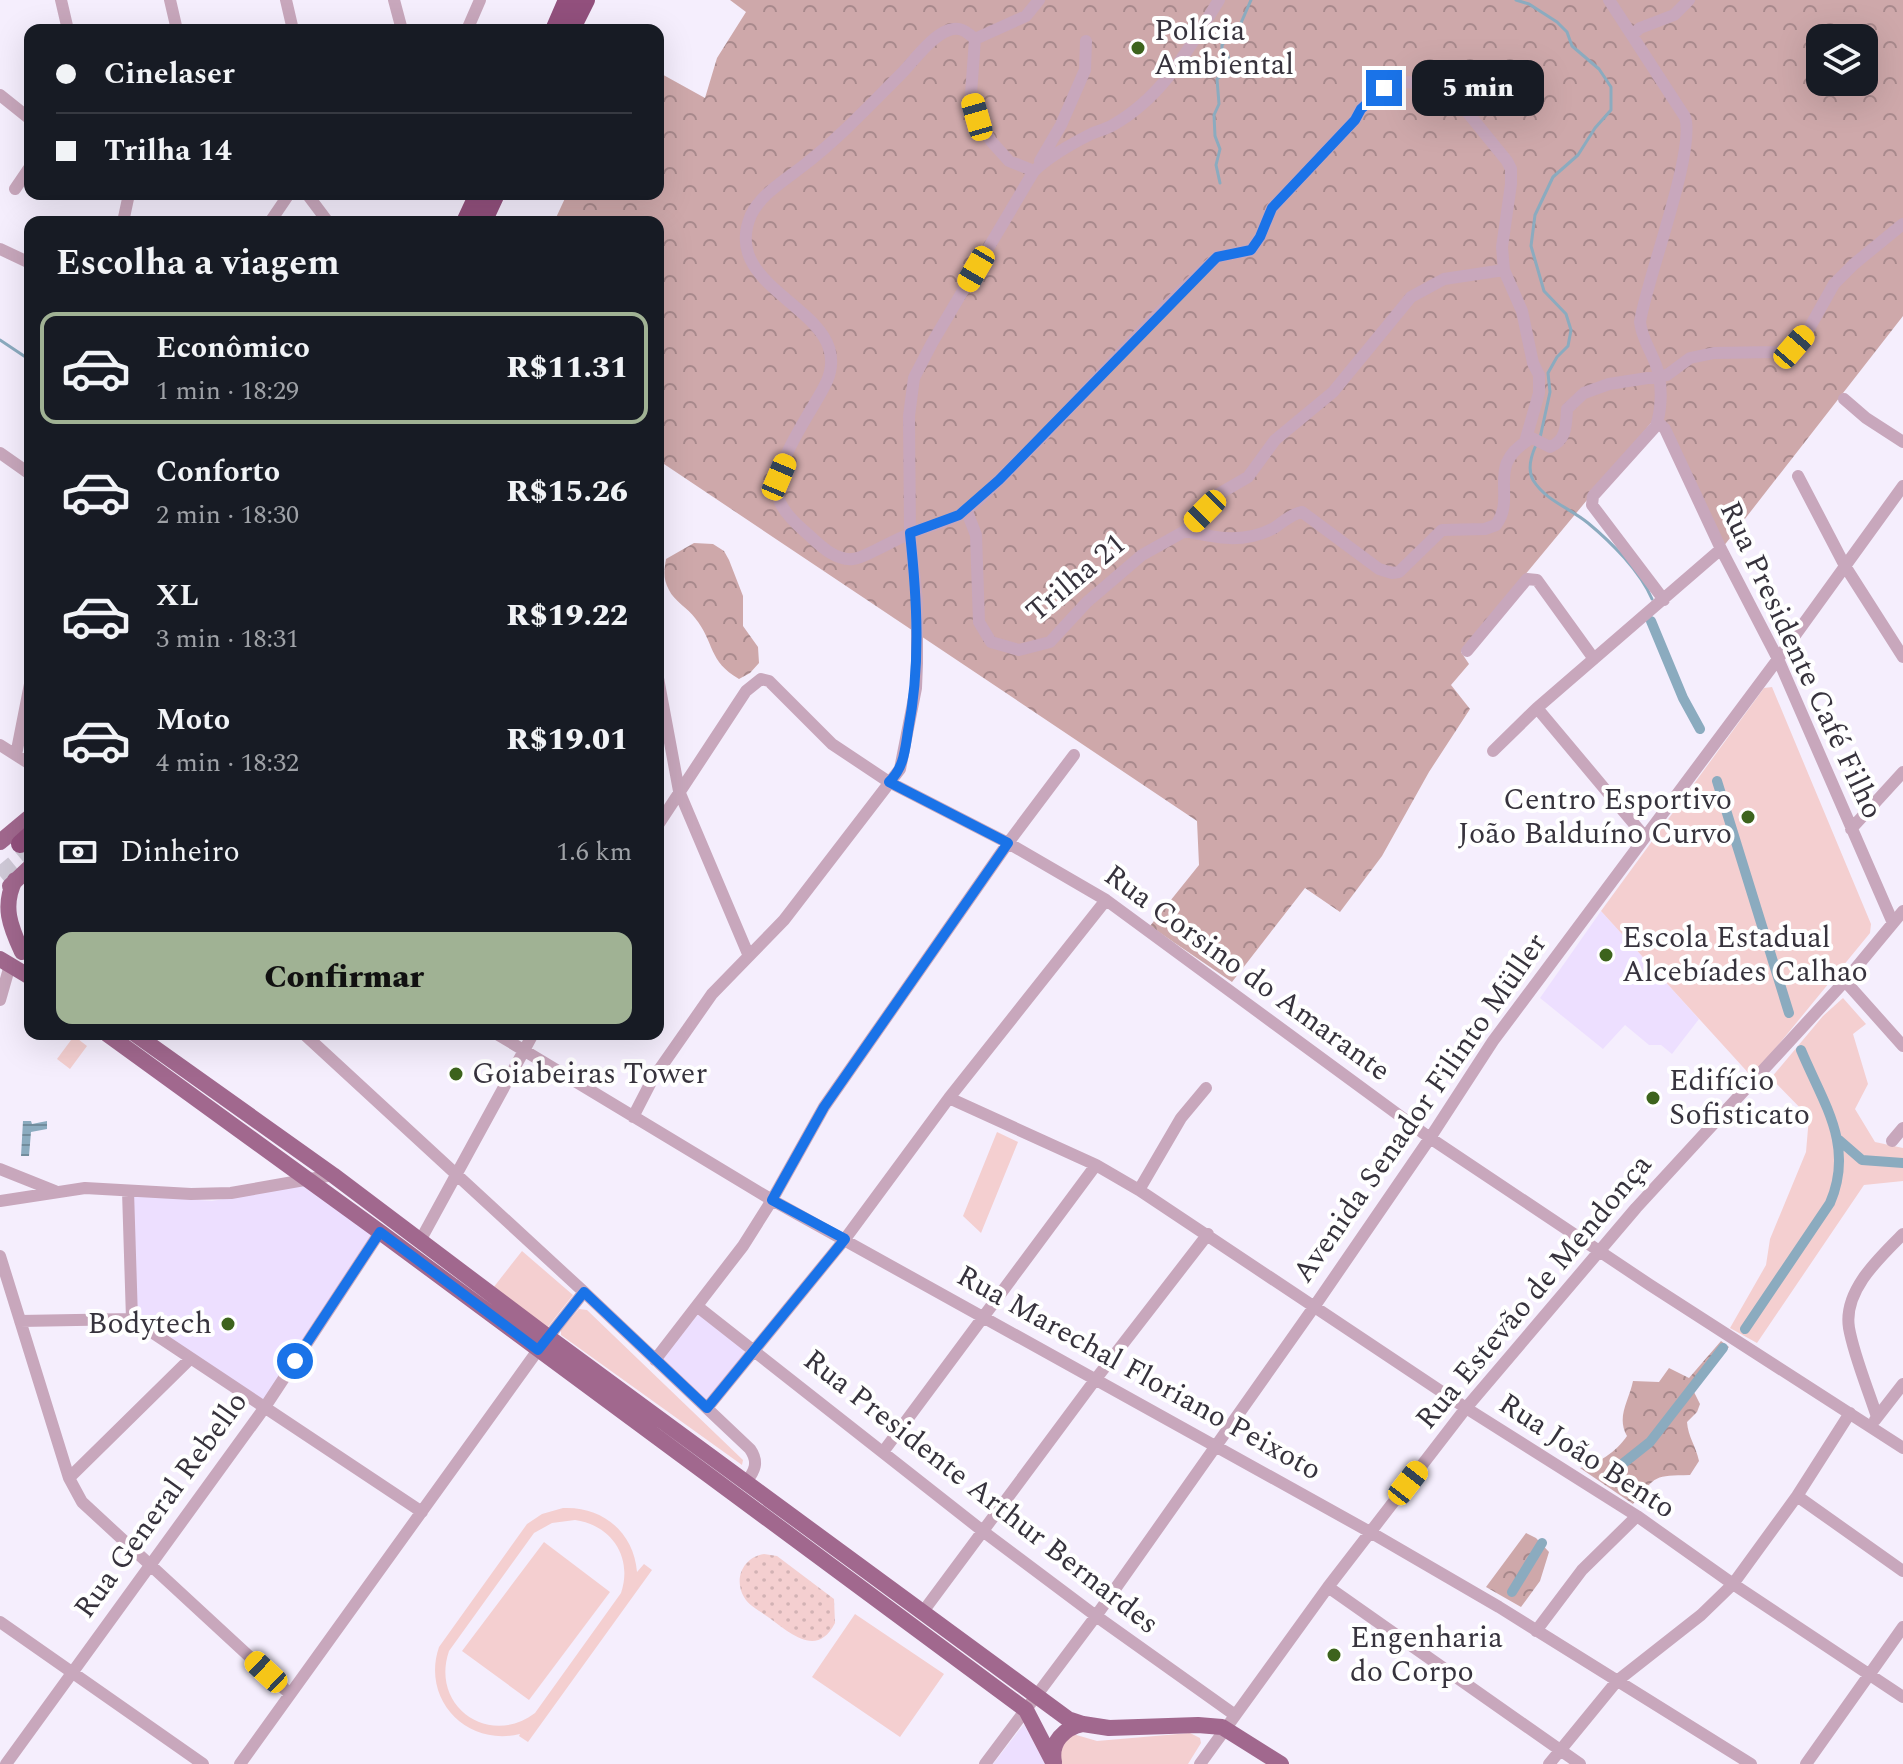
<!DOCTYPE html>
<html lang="pt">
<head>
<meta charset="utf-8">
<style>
  :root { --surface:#171b24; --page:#242831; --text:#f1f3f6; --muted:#9ea1a6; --line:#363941; --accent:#a0b294 }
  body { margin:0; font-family:Spectral,serif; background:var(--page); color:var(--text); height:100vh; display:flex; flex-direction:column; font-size:30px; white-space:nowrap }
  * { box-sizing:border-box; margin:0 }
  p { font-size:26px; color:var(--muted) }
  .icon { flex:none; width:44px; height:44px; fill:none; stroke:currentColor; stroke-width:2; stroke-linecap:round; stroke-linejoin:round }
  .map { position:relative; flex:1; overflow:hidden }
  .side { position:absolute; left:24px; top:216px; width:640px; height:824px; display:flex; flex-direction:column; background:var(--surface); border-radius:16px; box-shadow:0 8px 32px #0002 }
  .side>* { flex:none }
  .guide { position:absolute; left:24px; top:24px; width:640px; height:176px; border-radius:16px; box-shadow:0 8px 32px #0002; display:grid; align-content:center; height:176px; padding:0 32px; background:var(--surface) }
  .fabs { position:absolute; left:1806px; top:24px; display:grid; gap:16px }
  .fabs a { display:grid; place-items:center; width:72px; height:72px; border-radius:16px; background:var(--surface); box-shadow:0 8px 32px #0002; font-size:40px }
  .end { position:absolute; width:36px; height:36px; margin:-18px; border:10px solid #1a73e8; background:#fff; box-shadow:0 0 0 4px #fff }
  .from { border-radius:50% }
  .bubble { position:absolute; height:56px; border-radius:16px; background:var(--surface); box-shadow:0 8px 32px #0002; font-size:26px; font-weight:800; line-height:56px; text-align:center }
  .car { position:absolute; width:24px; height:48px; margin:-24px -12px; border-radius:10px; box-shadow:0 0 6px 2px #0007; background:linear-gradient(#f5c518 24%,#345 0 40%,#f5c518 0 76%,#345 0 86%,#f5c518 0) }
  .guide b { display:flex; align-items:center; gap:28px; height:76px; font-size:30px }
  .guide b+b { border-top:2px solid var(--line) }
  .guide i { width:20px; height:20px; background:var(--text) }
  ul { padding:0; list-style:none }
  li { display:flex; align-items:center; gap:24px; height:112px; margin:0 16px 12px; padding:0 16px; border:4px solid transparent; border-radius:16px }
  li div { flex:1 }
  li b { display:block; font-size:30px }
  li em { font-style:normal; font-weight:800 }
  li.selected { border-color:var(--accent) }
  li>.icon { width:72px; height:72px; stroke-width:1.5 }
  h2 { padding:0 32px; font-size:36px; line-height:96px }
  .pay { display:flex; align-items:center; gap:20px; height:88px; padding:0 32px; font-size:30px }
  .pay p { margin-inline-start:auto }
  .action { display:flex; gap:16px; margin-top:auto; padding:16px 32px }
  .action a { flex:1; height:92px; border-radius:16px; background:var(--accent); color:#111; font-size:32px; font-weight:800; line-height:92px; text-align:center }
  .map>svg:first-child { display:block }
  .built { fill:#eddfff }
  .green { fill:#f4cfd0; fill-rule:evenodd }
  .forest { fill:url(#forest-crowns); fill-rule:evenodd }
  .garden { fill:url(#garden-dots) }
  .water { fill:url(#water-rules) }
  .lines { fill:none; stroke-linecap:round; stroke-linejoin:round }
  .stream { stroke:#8babbf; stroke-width:3 }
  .canal { stroke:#8babbf; stroke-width:10 }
  .highway-tunnel { stroke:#cfc9d7; stroke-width:18; stroke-dasharray:18 9; stroke-linecap:butt }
  .minor { stroke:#c8a7bc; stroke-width:12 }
  .major { stroke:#a1688e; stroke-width:16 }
  .highway { stroke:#92507d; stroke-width:18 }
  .route { stroke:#1a73e8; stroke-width:10 }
  .poi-dot { fill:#3d631d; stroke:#fff; stroke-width:3 }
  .labels { text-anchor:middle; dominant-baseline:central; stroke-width:8; stroke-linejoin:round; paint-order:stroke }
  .poi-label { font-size:30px; fill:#37333d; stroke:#fff; text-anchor:start }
  .street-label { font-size:30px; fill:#37333d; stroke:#fff }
</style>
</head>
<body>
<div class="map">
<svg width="1903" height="1764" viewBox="0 0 1903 1764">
  <defs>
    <pattern id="forest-crowns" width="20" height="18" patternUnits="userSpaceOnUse" patternTransform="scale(2)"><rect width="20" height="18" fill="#cea8aa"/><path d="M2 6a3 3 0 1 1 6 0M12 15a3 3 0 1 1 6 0" fill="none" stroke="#a8898c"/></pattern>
    <pattern id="garden-dots" width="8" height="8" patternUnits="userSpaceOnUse" patternTransform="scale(2)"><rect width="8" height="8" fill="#f4cfd0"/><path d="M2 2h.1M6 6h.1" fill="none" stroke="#d2b2b4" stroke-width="1.8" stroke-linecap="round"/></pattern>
    <pattern id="water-rules" width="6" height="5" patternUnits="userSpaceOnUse" patternTransform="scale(2)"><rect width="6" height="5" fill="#8babbf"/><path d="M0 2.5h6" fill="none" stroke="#728c9c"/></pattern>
  </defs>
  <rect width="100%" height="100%" fill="#f5eefd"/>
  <path class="built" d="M1601,911L1699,1019L1672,1054L1661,1045H1649L1625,1025L1603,1049L1540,998Z
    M306,1185L376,1232L264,1403L136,1316L132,1195L212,1201Z
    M700,1312L750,1351L706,1404L660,1361Z
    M1024,1724L1045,1764H993Z"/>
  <path class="green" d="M1772,687L1871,924L1870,933L1752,1077L1601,911L1764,688Z
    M1843,998L1866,1024L1853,1034L1868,1084L1855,1109L1875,1142L1903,1148V1181L1864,1185L1757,1343L1730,1328L1766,1265L1770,1239L1806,1152L1809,1117L1771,1078L1823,1016Z
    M74,1036L87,1046L70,1069L57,1059Z
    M997,1132L1018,1142L981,1233L963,1216Z
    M522,1251L573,1295L547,1328L493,1288Z
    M579,1309L587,1310L743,1460L742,1465L561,1335V1330Z
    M563,1508C603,1506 634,1533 637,1572L644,1564L652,1570L528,1742L519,1736L520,1734C467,1747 421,1700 439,1647L527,1524L542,1514ZM575,1520C612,1525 633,1558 621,1593L535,1713C489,1748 430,1706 449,1651L534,1533L552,1523Z
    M544,1542L610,1592L529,1700L462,1651Z
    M855,1614L944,1674L900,1737L812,1677Z
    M1190,1733L1200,1738L1201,1743L1188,1764H1062L1058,1756L1062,1743L1073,1734L1097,1741Z"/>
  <path class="forest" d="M730,0H1903V316L1723,547L1660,412L1461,652L1469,664L1451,685L1470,709L1429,772L1382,856L1340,912L1305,888L1232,982L1150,926L1199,865L1197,821L658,460V222H554L567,194H658V72L705,98L717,58L746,12ZM1820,38H1864V82H1820Z
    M694,543L713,544L724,551L729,560L743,596V626L758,647L759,663L750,673L739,679C708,661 715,643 695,618C688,608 674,601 669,590C663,579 664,571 666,559Z
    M1721,1341L1729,1347L1693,1390L1700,1404L1697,1412L1687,1422C1688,1437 1696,1446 1699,1461L1690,1475C1654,1476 1657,1474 1633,1504L1580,1468C1597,1465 1617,1451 1627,1436C1616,1417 1629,1401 1633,1381L1659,1382L1669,1368L1689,1378Z
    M1526,1533L1536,1538L1549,1552L1540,1581L1521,1607L1486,1587Z"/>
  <path class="garden" d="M764,1554L777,1556L834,1599L835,1623C817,1659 789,1632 768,1617C760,1611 749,1606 744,1597C733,1578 744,1557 764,1554Z"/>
  <path class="water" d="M23,1121H31L32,1124L47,1121V1129L31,1132L29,1156H21Z"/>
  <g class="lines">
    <path class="stream" d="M1516,0L1529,4L1557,22L1567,32L1572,46L1599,69L1611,87V110L1595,128L1578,155L1553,177L1535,215L1531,246L1544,291L1566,314L1571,330L1568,346L1557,357L1548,373L1550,392L1540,438
      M1220,183L1216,165L1220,149L1215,136L1214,115L1219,104L1217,79L1229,69L1228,55L1222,51V45L1241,23L1251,0
      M0,340L30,360
      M1536,445C1531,456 1527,469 1533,480C1546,501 1570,508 1588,523C1611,542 1640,571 1652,599"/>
    <path class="canal" d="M1651,621L1683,698L1700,729
      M1717,781L1789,1013
      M1839,1140L1862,1160L1903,1163
      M1745,1329L1830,1203C1855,1145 1823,1103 1801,1050
      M1606,1477L1650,1442L1723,1348
      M1512,1592L1542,1543"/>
    <path class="highway-tunnel" d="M0,876L28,853"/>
    <path class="minor" d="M61,0L68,30
      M170,0L177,30
      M286,0L293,30
      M394,0L402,30
      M1609,0L1685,117C1696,151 1647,278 1640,322C1642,342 1656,357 1659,376C1662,391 1661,412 1656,426L1593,496L1592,505L1664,600
      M467,30L480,0
      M1632,35L1640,28L1674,15L1689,0
      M975,39L1026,16L1039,0
      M0,95L30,119
      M1040,161L1061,125L1085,70L1086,41
      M1034,171L1009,161L991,141L977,117L971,94L975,39C967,32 960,26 949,30C930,37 914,61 900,75C870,105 842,135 808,162C790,177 761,193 751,215C717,293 857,309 827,381C814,410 766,470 780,502C786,516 801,528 812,538C823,548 837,561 853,559C861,558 869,553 876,550C888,544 901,537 914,532C928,526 946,523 959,515C980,502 1011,467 1030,449C1091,388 1147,321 1211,263L1217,257L1251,250L1260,237L1272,208L1355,120L1361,109L1384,88L1408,82L1430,86L1446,93L1468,113L1507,161L1511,169V184L1502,247L1504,270L1522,311L1533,363L1539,375V393L1525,442
      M15,189L30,167
      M307,194L328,222
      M123,222L129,194
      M270,222L289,194
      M0,249L30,263
      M1844,399L1866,418L1903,442
      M1656,426L1661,425L1665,429L1721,549L1778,659L1893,923
      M0,453L30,474
      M1798,476L1845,566L1903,657
      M966,509L976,535L979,622L991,642L1019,650L1050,642L1087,602L1142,555L1185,531L1217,495L1248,477L1275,440L1333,392L1411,297L1444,279L1504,270
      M1185,531C1216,538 1244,544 1274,528C1283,522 1291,514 1302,512L1379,569L1392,573L1399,572L1442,530L1485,529L1496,525C1518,495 1483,465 1532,438L1550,447C1567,440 1566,425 1567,409L1584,393L1609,384L1667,375L1690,358L1714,353L1776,352L1794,347L1806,334L1834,284L1854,264L1903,224
      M1467,651L1527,579L1537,580L1594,659
      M658,678L679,791L748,954
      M1537,708L1645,837
      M0,745L30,764
      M1493,751L1537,708L1721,549
      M16,755L30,684
      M658,825L746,691L761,679L769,681L832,744L889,782L1008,843L1106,900L1430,1138L1650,1285L1903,1448
      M1851,829L1903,772
      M1845,981L1903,1046
      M0,1000L10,965
      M304,1034L584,1292L750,1449C759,1462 755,1471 746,1482
      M497,1034L772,1200L1370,1532L1499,1607L1751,1764
      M949,1098L1096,1165L1139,1190L1466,1408L1637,1516L1733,1584L1903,1697
      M633,1117L652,1080L712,994L784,920L900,769L916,688L917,663V601L910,533L909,416L914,378L932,343L1034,171C1050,156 1071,144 1091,134C1098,131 1106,129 1113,125C1164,96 1189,48 1219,0
      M1892,1141L1903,1128
      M0,1169L55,1191
      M1139,1190L1181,1118L1206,1088
      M128,1191L132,1319L422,1512
      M0,1201L85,1188L191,1194L231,1193L333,1175
      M420,1241L533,1034
      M0,1256L69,1478L82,1502L290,1694
      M698,1307L984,1532L1096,1616L1235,1715
      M20,1321L132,1319
      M655,1360L743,1246L772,1200L824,1107L1008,843L1074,755
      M707,1408L845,1239L949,1098L1106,900
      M1877,1417C1868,1389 1854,1356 1849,1328C1843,1291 1879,1258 1903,1234
      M1875,1420L1903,1384
      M883,1452L1096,1165
      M69,1478L190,1359
      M1797,1496L1903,1571
      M1328,1587L1580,1764
      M922,1613L1095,1380L1208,1234
      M0,1622L203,1764
      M1536,1631L1582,1570L1637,1516
      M6,1764L265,1407L380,1232
      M240,1764L538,1350L584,1292
      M985,1764L1096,1616L1314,1307L1430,1138L1493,1041L1778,659L1903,486
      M1200,1764L1328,1587L1466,1408L1636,1208L1845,981L1903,911
      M1549,1764L1617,1681L1701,1615L1733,1584L1797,1496L1850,1413
      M1806,1764L1903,1627"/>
    <path class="major" d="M0,842L30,817
      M15,880C2,906 10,926 22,952
      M10,886L30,867
      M0,959L30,977
      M107,1034L380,1232L1026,1710L1054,1764
      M135,1034L333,1175L548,1337L1068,1719L1083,1724L1109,1728L1198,1725L1222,1727L1281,1764
      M1054,1762C1050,1742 1064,1728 1083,1724"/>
    <path class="highway" d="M554,30L567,0
      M571,30L586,0
      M465,222L478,194
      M483,222L496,194
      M20,844L30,835"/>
  </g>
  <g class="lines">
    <path class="route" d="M295,1361L380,1232L538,1350L584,1292L707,1408L845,1239L772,1200L824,1107L1008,843L889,782C904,768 905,750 908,731C921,664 917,600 910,533L959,515L999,480L1211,263L1217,257L1251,250L1260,237L1272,208L1355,120L1361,109L1384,88"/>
  </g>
  <g class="poi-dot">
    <circle cx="1138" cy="48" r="8"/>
    <circle cx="1748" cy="817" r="8"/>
    <circle cx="1606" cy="955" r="8"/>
    <circle cx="456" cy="1074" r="8"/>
    <circle cx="1653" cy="1098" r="8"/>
    <circle cx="228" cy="1324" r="8"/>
    <circle cx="1334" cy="1655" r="8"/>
  </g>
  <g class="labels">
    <g class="poi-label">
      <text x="1154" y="31">Polícia<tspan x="1154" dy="34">Ambiental</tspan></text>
      <text x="1732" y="800" text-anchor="end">Centro Esportivo<tspan x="1732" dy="34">João Balduíno Curvo</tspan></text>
      <text x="1622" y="938">Escola Estadual<tspan x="1622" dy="34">Alcebíades Calhao</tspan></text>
      <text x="472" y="1074">Goiabeiras Tower</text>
      <text x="1669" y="1081">Edifício<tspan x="1669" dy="34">Sofisticato</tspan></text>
      <text x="212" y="1324" text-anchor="end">Bodytech</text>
      <text x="1350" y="1638">Engenharia<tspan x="1350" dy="34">do Corpo</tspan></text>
    </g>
    <g class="street-label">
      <text transform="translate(1076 578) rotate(-40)">Trilha 21</text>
      <text transform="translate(1801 660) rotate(65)">Rua Presidente Café Filho</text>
      <text transform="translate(1247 973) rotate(36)">Rua Corsino do Amarante</text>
      <text transform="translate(1420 1108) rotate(-55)">Avenida Senador Filinto Müller</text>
      <text transform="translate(1534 1292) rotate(-50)">Rua Estevão de Mendonça</text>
      <text transform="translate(1139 1373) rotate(29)">Rua Marechal Floriano Peixoto</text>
      <text transform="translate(1587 1456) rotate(33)">Rua João Bento</text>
      <text transform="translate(981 1492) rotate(38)">Rua Presidente Arthur Bernardes</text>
      <text transform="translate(161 1505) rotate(-54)">Rua General Rebello</text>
    </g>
  </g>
</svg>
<div class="fabs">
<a><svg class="icon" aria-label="layers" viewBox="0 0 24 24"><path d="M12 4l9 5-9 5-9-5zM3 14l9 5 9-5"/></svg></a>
</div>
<i class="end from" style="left:295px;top:1361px"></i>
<i class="end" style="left:1384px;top:88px"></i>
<div class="bubble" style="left:1412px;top:60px;width:132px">5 min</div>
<i class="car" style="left:977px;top:117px;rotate:344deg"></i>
<i class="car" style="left:976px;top:269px;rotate:210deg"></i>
<i class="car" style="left:1794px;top:347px;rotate:41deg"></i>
<i class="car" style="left:779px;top:477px;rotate:23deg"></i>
<i class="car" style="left:1205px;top:511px;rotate:225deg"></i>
<i class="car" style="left:1408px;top:1483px;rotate:38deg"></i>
<i class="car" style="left:266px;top:1672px;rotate:313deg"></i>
<div class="guide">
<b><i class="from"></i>Cinelaser</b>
<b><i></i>Trilha 14</b>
</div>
<section class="side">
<h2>Escolha a viagem</h2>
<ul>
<li class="selected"><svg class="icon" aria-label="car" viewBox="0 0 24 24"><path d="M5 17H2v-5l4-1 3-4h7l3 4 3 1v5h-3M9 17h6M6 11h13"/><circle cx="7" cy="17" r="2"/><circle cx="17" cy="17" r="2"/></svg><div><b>Econômico</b><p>1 min · 18:29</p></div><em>R$11.31</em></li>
<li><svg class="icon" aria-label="car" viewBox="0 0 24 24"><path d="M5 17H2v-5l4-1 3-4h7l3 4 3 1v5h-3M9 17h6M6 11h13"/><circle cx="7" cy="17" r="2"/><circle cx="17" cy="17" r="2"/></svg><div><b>Conforto</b><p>2 min · 18:30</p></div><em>R$15.26</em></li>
<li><svg class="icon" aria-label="car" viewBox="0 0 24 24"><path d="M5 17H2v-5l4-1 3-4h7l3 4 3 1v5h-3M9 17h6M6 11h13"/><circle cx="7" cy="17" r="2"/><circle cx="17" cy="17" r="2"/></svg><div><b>XL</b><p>3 min · 18:31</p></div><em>R$19.22</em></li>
<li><svg class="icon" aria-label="car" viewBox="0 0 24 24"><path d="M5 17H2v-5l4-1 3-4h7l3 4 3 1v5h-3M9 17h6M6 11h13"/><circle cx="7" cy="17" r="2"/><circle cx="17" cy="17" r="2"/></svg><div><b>Moto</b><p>4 min · 18:32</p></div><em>R$19.01</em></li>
</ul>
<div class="pay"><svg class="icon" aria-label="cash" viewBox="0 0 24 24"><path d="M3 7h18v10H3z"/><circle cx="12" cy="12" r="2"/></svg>Dinheiro<p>1.6 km</p></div>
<div class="action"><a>Confirmar</a></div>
</section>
</div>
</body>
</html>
